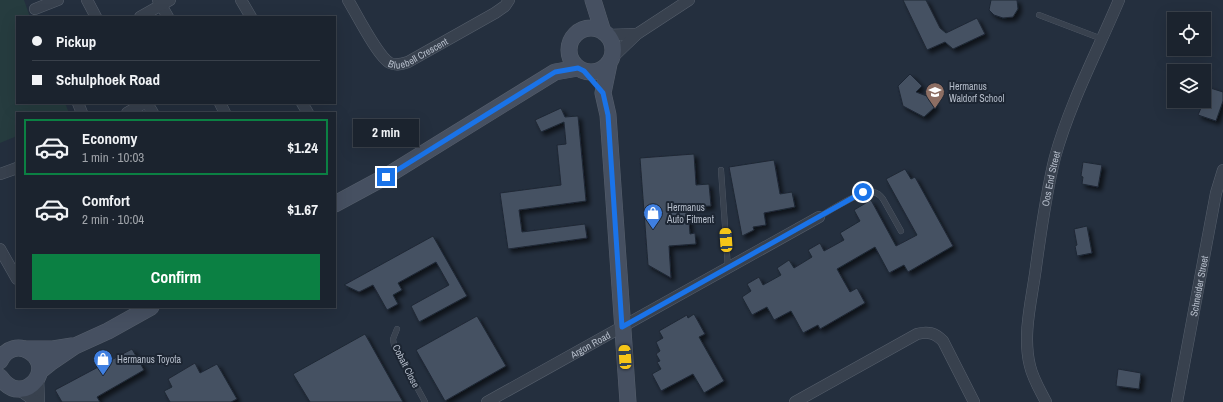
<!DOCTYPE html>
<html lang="en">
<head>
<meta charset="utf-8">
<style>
  :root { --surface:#1b232e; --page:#282f3a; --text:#f1f3f6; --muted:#a0a4aa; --line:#39404a; --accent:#0b8043 }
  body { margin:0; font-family:"Archivo Narrow",sans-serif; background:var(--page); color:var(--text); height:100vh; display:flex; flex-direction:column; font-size:15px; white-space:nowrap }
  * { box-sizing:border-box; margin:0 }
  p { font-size:13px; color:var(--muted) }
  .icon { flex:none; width:22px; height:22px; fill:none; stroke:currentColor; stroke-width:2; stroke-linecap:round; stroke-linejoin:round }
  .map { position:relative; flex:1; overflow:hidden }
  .drawer { position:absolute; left:16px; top:112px; width:320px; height:196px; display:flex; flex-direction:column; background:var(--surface); border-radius:0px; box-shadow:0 4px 16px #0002,0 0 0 1px var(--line) }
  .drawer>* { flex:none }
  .hud { position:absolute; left:16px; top:16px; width:320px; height:88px; border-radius:0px; box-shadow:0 4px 16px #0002,0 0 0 1px var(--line); display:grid; align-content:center; height:88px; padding:0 16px; background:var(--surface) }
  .fabs { position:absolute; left:1167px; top:12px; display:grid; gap:8px }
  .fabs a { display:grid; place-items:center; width:44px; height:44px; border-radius:0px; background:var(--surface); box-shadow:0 4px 16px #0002,0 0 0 1px var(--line); font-size:20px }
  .end { position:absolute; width:18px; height:18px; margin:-9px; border:5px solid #1a73e8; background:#fff; box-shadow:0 0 0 2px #fff }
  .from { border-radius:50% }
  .bubble { position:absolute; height:28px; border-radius:0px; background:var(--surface); box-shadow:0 4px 16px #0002,0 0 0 1px var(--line); font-size:13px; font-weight:700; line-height:28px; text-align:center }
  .car { position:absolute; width:12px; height:24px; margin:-12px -6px; border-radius:5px; box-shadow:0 0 3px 1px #0007; background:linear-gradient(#f5c518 24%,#345 0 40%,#f5c518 0 76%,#345 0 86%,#f5c518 0) }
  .hud b { display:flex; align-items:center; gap:14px; height:38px; font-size:15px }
  .hud b+b { border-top:1px solid var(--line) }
  .hud i { width:10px; height:10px; background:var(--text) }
  ul { padding:7px 0 0; list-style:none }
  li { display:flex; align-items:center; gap:12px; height:56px; margin:0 8px 6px; padding:0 8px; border:2px solid transparent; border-radius:0px }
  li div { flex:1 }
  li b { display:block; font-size:15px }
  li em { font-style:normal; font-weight:700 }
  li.selected { border-color:var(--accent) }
  li>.icon { width:36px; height:36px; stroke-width:1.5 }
  .cta { display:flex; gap:8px; margin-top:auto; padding:8px 16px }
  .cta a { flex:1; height:46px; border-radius:0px; background:var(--accent); color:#fff; font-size:16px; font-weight:700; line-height:46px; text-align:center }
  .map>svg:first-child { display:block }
  .green { fill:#263c3f }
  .building { fill:#455162; stroke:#1f2835; filter:url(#shadow) }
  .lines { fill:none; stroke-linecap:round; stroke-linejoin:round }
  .lane-casing { stroke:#565f6c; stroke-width:6 }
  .street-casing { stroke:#565f6c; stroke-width:12 }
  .secondary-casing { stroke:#565f6c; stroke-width:17 }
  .lane { stroke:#38414e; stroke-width:5.5 }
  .street { stroke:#38414e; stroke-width:11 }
  .secondary { stroke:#465061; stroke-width:16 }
  .route { stroke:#1a73e8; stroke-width:5 }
  .labels { text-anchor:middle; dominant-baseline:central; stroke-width:4; stroke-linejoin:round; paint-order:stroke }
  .street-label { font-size:10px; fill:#b4bcc9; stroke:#1d2633 }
  .poi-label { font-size:10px; fill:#b4bcc9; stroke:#1d2633; text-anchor:start }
</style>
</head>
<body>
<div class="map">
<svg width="1223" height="402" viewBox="0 0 1223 402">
  <defs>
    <filter id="shadow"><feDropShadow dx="3.5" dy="3.5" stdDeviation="2" flood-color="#0009"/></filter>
  </defs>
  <rect width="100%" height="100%" fill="#242f3e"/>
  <path class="green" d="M0,0H24L30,17H17V103H65L69,113H17V136L0,143Z"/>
  <path class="building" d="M903,0H926L940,28L946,33L977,18L985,34L953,49L945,42L927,50Z
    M991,0H1017L1018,9L1013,17L1003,18L994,15L989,10Z
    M910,74L922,86L916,92L932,98L935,107L924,117L903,106L898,86Z
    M1204,86L1223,92V101L1216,121L1198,115L1204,101Z
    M561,108L565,117L578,116L586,201L519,210L522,232L585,224L587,238L508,249L500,193L561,185L557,145L566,144L564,122L541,132L535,120Z
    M694,154L696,185L709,184L711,206L688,207L690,234L695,233L696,244L669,246L671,278L648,265L640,158Z
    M774,160L780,194L792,192L795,207L764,213L766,225L753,227L754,230L742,236L729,167Z
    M1083,162L1102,165L1098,187L1082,184L1083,177L1081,176Z
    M905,169L911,179L915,177L953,246L908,272L904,265L889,273L875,247L837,269L850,292L857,288L865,303L820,329L818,325L803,333L791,311L774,320L767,307L752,315L742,297L751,291L747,284L759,277L763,285L781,275L777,268L789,260L794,268L812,257L808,250L820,243L824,251L844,240L840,233L860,221L854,210L871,200L896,246L917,235L886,179Z
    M1087,226L1092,253L1077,256L1075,246L1077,245L1074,229Z
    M433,236L467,296L419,322L411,306L449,285L436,262L398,283L402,290L393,295L398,304L387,310L373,285L359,292L344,285Z
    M694,314L705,334L699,337L724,381L704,393L693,374L661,391L652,374L661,369L657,362L660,361L656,354L660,351L656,342L663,338L659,331L687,315L688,318Z
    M477,316L506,366L445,401L416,350Z
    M365,334L403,402H310L293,374Z
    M132,349L144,370L97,397L100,402H62L55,390Z
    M195,363L200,373L217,364L237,399L231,402H170L164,391L172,387L168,379Z
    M1118,369L1141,373L1139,389L1116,386Z"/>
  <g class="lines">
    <g class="lane-casing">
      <path id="lane" d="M1039,15L1102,39
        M721,170L728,268
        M819,217C829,211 863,189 873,192C878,193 881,196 883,199L901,231
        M397,329L393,339L394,345L425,402"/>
    </g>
    <g class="street-casing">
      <g id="street">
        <path d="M87,0L96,17"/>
        <path d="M158,0L168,17"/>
        <path d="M241,0L251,17"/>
        <path id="s1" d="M348,0C356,13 378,57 390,63C396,66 402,64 408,62L495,13L505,6L509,0"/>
        <path d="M35,9L58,0"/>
        <path d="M140,17L170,0"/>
        <path d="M607,35L637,34"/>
        <path d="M612,58L637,34L689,0"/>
        <path d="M78,103L82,113"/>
        <path d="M147,103L153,113"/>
        <path d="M220,103L225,113"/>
        <path d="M302,103L308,113"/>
        <path d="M127,113L144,103"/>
        <path d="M0,174L17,168"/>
        <path d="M0,249L17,279"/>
        <path d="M38,376L39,402"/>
        <path d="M18,389L36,402"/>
        <path id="s2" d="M487,402L819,217"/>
        <path d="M795,402L917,334C928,331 935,333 943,341L974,402"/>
        <path id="s3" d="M1046,402C1040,390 1033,379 1030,366C1022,334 1032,299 1036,267C1041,230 1046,193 1055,157C1070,103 1097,52 1119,0"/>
        <path id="s4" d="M1177,402L1216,193L1223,170"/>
      </g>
    </g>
    <g class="secondary-casing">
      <path id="secondary" d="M593,0L603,32
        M569 50a22 22 0 1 1 44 0a22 22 0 1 1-44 0Z
        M609,64L603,93L608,115L628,402
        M335,204L385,177L555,72L578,68
        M26,349H53L72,346
        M0,361C13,333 52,356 36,380C32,385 26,389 20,389C11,390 5,384 0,377
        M40,371L50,363L75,346L108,331L151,307"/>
    </g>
    <use href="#lane" class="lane"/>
    <use href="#street" class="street"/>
    <use href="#secondary" class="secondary"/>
  </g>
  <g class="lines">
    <path class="route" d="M386,177L555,72L578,68L584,71L603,93L608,115L622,327L863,192"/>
  </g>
  <defs>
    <g id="school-pin" transform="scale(1)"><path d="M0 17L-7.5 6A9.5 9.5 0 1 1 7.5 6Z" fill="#8d6e63" stroke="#1d2633"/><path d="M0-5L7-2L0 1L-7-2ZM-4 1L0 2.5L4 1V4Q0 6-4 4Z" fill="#fff"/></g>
    <g id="shop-pin" transform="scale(1)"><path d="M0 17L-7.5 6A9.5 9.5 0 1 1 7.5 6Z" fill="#3f7fe0" stroke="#1d2633"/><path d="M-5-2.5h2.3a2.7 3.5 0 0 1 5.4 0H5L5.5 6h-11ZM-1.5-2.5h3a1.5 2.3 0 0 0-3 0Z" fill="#fff"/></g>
  </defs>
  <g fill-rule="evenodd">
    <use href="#school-pin" x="935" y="92"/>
    <use href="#shop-pin" x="653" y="213"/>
    <use href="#shop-pin" x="103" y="359"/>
  </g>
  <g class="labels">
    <g class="street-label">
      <text stroke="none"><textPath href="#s1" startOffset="107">Bluebell Crescent</textPath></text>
      <text stroke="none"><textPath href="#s3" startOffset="229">Oos End Street</textPath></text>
      <text stroke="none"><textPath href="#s4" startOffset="118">Schneider Street</textPath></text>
      <text stroke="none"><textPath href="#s2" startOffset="118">Argon Road</textPath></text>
      <text transform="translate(406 366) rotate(63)">Cobalt Close</text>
    </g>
    <g class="poi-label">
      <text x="949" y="86">Hermanus<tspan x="949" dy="12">Waldorf School</tspan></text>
      <text x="667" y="207">Hermanus<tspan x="667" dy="12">Auto Fitment</tspan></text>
      <text x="117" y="359">Hermanus Toyota</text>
    </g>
  </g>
</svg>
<div class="fabs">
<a><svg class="icon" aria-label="locate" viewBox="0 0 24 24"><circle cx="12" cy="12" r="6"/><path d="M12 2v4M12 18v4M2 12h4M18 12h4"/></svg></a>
<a><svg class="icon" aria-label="layers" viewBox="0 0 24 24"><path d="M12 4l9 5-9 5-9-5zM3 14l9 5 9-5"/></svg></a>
</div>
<i class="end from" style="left:863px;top:192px"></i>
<i class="end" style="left:386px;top:177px"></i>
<div class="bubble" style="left:353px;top:119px;width:66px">2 min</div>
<i class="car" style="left:726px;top:240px;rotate:356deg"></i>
<i class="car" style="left:625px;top:357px;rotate:356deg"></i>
<div class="hud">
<b><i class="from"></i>Pickup</b>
<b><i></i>Schulphoek Road</b>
</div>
<section class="drawer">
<ul>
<li class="selected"><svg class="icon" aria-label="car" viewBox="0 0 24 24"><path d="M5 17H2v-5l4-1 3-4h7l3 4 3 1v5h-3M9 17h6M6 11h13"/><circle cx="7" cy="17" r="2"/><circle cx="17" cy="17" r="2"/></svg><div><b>Economy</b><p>1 min · 10:03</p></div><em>$1.24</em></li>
<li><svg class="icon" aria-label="car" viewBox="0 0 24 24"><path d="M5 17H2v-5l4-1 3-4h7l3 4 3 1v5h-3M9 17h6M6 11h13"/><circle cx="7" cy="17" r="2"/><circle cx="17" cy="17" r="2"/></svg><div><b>Comfort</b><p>2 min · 10:04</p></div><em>$1.67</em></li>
</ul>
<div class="cta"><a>Confirm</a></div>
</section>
</div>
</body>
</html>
